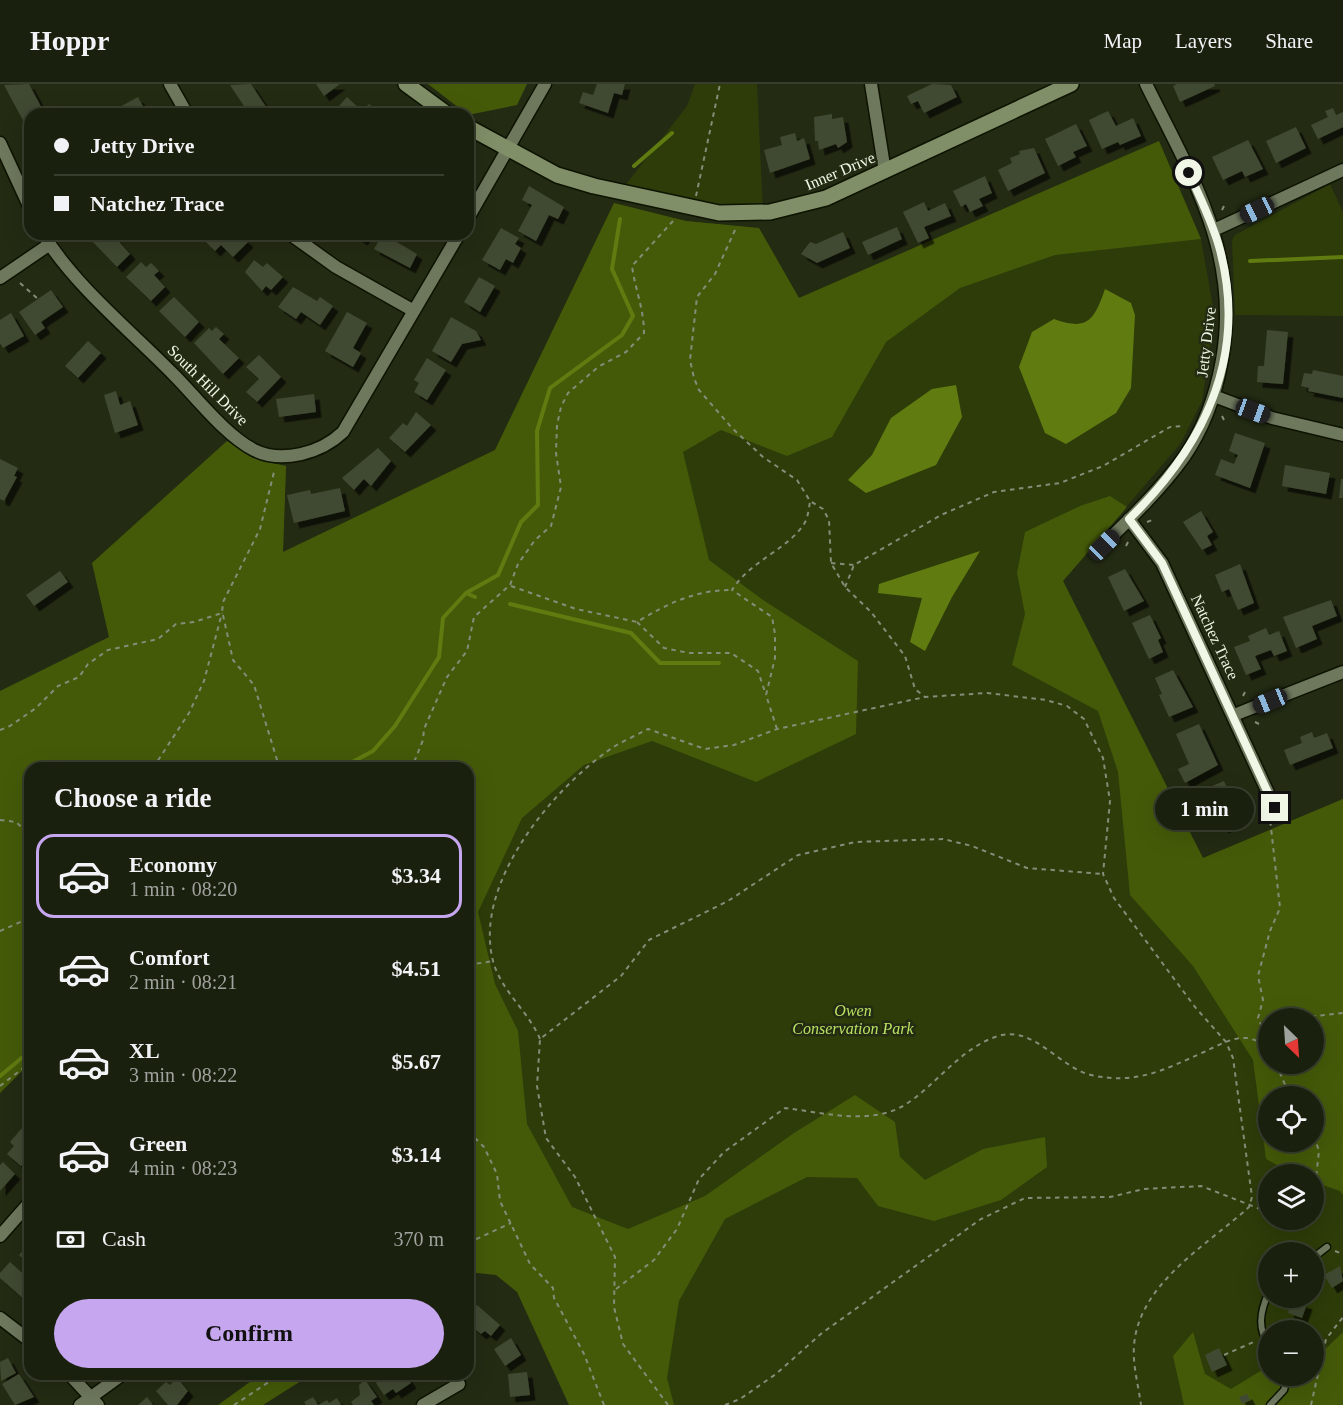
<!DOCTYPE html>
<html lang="en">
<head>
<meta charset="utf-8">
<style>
  :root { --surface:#1a200e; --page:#272d1c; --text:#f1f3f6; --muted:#9fa39e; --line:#383e2e; --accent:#c7a6f0 }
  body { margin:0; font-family:"Times New Roman",serif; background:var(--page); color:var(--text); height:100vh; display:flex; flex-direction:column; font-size:22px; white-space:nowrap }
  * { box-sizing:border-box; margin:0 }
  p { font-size:20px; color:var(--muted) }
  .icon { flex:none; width:33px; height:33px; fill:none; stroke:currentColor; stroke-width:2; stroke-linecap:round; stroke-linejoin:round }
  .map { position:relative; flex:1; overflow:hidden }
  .side { position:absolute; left:24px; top:678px; width:450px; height:618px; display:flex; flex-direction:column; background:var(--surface); border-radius:18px; box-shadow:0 6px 24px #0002,0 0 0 2px var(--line) }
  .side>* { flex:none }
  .banner { position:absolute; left:24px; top:24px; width:450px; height:132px; border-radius:18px; box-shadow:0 6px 24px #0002,0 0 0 2px var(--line); display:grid; align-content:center; height:132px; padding:0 30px; background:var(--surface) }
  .needle { width:39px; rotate:155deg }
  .tools { position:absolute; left:1258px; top:924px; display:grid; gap:12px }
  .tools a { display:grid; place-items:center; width:66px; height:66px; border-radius:50%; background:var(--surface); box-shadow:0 6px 24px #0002,0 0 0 2px var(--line); font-size:30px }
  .end { position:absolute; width:27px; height:27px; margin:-14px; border:8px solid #f1f7e7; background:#111; box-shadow:0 0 0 3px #111 }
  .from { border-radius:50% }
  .bubble { position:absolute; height:42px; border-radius:21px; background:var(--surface); box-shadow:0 6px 24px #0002,0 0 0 2px var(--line); font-size:20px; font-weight:700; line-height:42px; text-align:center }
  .car { position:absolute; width:18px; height:36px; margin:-18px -9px; border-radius:8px; box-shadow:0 0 4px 2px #0007; background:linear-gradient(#222 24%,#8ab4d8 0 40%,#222 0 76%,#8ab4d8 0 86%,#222 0) }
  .banner b { display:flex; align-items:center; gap:21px; height:57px; font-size:22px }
  .banner b+b { border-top:2px solid var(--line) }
  .banner i { width:15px; height:15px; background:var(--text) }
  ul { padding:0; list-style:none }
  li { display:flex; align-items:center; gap:18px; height:84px; margin:0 12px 9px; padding:0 18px; border:3px solid transparent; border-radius:18px }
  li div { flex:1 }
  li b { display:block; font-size:22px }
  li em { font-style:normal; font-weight:700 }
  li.active { border-color:var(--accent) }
  li>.icon { width:54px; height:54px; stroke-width:1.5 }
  h2 { padding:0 30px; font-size:27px; line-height:72px }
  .pay { display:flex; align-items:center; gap:15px; height:66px; padding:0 30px; font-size:22px }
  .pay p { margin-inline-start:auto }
  .button { display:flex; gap:12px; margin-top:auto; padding:12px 30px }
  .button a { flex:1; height:69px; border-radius:36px; background:var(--accent); color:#111; font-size:24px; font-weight:700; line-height:69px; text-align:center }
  header { display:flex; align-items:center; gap:36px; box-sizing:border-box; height:84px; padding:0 30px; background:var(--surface); border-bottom:2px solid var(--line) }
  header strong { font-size:28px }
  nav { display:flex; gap:33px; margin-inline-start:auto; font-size:21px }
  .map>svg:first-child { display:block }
  .green { fill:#2d3c09; fill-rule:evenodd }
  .forest { fill:#455a09; fill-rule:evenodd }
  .water { fill:#607c11 }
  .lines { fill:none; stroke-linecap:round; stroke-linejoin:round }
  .stream { stroke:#607c11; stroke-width:4 }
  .building { fill:#414a30; filter:url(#shadow) }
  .lane-casing { stroke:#0d1300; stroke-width:9 }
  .street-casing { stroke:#0d1300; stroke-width:15 }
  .secondary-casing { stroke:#0d1300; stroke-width:18 }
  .path { stroke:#858c78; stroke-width:2; stroke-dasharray:4.5 4.5; stroke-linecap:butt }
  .lane { stroke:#6e785d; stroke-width:6 }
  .street { stroke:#6e785d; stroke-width:12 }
  .secondary { stroke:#818f68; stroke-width:15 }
  .route { stroke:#f1f7e7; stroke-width:8 }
  .labels { text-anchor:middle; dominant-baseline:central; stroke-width:5; stroke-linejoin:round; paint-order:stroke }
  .street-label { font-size:16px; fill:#f1f7e7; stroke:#232b13 }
  .park-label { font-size:16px; font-style:italic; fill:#bae263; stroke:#232b13 }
</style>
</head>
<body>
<header>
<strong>Hoppr</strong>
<nav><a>Map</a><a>Layers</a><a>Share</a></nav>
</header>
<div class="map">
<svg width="1343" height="1321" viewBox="0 0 1343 1321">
  <defs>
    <filter id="shadow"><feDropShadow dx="5.5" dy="5.5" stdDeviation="0" flood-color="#0009"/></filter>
  </defs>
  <rect width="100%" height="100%" fill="#232b13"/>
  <path class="green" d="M695,0H757L763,129L620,108L687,22Z
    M1159,57L1201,155L1215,234L1202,317L1181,359L1063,497L1203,774L1343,715V1321H593L468,1048V684H302L218,500L92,479L227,357L258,376L286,382L283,468L495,366L614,119L686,137L759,144L799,214ZM1269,934H1314V980H1269ZM1269,1012H1314V1058H1269ZM1269,1090H1314V1136H1269ZM1269,1168H1314V1214H1269ZM1269,1246H1314V1292H1269Z
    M1330,100L1343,128V232L1235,231L1232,156L1235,151Z"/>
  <path class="forest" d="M428,0H527L517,21L468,31Z
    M1159,57L1201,155L1055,171L960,204L886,258L832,353L787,372L721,346L683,368L709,476L763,516L858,577L856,650L756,698L652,657L584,681L522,734L478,828L495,900L518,947L527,1040L572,1123L628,1145L705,1112L794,1049L855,1011L895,1038L900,1073L925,1096L983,1065L1045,1053L1047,1083L1001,1116L934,1137L878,1122L857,1094L807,1093L725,1135L679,1217L667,1294L674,1321H569L517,1208L496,1191L468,1188V1104L473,1094L468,1083V684H30V979L0,1009V607L109,553L92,479L227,357L258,376L286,382L283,468L495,366L614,119L686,137L759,144L799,214Z
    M1110,412L1127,423L1063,497L1203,774L1343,715V1111L1340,1107L1314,1098V1090H1293L1266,1075L1253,976L1193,882L1130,811L1118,688L1098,627L1012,581L1025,530L1017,489L1025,448L1080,422ZM1314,934V980H1269V934ZM1314,1012V1058H1269V1012Z
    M1193,1248L1205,1290L1231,1305L1267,1283H1269V1292H1314V1276L1343,1248V1321H1184L1173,1272Z
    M261,1290H312L263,1321H218Z"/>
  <path class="water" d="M1105,205L1131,219L1135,231L1131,304L1116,329L1066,360L1045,349L1019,283L1032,248L1054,235C1087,247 1094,237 1105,205Z
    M956,301L962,333L936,381L866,409L848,396L872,371L891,334L932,305Z
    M980,467L952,513L925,567L910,558L922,514L878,509L879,500Z"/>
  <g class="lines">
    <path class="stream" d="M634,82L672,49
      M1250,177L1343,173
      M466,509L475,513
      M510,520L631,549L660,579H719
      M341,684L373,667L395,642L439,573L443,534L466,509L498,491L521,438L538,421L537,347L550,304L622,251L633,232L612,185L620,135
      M0,992L30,967"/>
  </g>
  <path class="building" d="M29,0L45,30H30V40L26,42L4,1Z
    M251,0L270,29L232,30L244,22L230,1Z
    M316,0H340L324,12Z
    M597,0H625L622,11L614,9L608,29L579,19L583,8L593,11Z
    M932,0L951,1L957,13L924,29L918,17L911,20L907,12Z
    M1177,0H1214L1215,2L1180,18L1173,2Z
    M138,13L147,30H107Z
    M347,13L362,27L369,20L380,30H332Z
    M1333,24L1336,31L1343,28V43L1318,55L1311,41L1328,33L1325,27Z
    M1108,27L1116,42L1133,34L1141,52L1120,61L1118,58L1102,65L1089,36Z
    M832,30V35L843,33L847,58L838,64L836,60L819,66L818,57H815L814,33Z
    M1076,40L1087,62L1073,68L1076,73L1058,82L1045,55Z
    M1296,43L1306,64L1276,79L1266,57Z
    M795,49L797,57L804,54L810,75L770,89L764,66L782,61L780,53Z
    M1248,56L1263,85L1245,93L1242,87L1223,96L1212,73Z
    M1034,64L1045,89L1008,107L998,86L1012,79L1010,74L1020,70L1019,67Z
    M985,92L992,109L979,115L983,122L970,128L966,120L961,123L953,107Z
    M529,102L564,123L558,135L549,131L536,157L518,147L532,121L522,116Z
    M924,118L928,127L945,119L951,132L924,143L929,154L918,159L903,128Z
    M897,143L902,155L868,171L862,158Z
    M501,144L519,154L515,160L521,164L513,179L506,175L500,186L482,176Z
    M843,148L850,164L817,179L801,170L810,158L816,160Z
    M95,150H112L130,170L117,183L90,155Z
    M202,150H239L248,158L233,173L221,161L215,167L200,152Z
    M353,150H367L362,156Z
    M383,150L417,170L410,184L374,165Z
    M254,176L263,183L267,179L283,193L271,206L266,202L262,207L245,188Z
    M141,178L146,183L151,179L159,187L154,191L165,203L151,217L126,193Z
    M479,193L495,202L480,228L464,218Z
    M293,203L317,217L320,213L333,222L320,241L301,228L296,235L278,223Z
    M51,206L63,223L41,238L45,244L35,251L19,228Z
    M174,213L199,238L185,253L159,227Z
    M347,228L367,239L353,264L361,269L353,283L325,267Z
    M11,229L24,252L3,264L0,259V236Z
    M451,233L476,247L481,256L462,260L451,278L432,267Z
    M216,243L224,250L219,255L239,274L223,290L194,259L209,244L212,247Z
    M1267,246L1288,248L1283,300L1257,298L1258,282H1264Z
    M88,257L101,269L78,294L65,282Z
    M259,271L281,293L257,318L246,308L259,295L246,283Z
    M427,274L446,286L427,316L414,308L419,299L414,296Z
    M1313,286L1343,292V314L1308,307L1309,304L1301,302L1304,289L1312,290Z
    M116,307L120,321L130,317L138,341L115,349L104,311Z
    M314,310L316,328L279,333L276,315Z
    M416,328L431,341L405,368L389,354L403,339L407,342Z
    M1235,349L1265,359L1250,404L1215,391L1221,375L1234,380L1238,371L1229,367Z
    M378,364L391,377L371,402L364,395L354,406L342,394Z
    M0,375L18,384L14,392L17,393L4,417L0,415Z
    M1285,381L1330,389L1326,410L1282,402Z
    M1341,395H1343V414H1339Z
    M340,404L345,427L294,439L287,411L310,406L311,410Z
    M1201,427L1213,448L1207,452L1212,461L1202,466L1183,438Z
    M1240,480L1254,519L1238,526L1229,505L1222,508L1215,491Z
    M1125,485L1144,517L1124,527L1108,493Z
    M60,487L68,498L34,522L26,511Z
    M1331,516L1337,532L1312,542L1317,555L1296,564L1283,533Z
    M1150,531L1161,554L1158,556L1163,568L1149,575L1132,539Z
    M1266,544L1269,551L1279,547L1287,567L1274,572L1271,566L1255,572L1261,585L1246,591L1234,563L1250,557L1248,552Z
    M1173,586L1193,623L1169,633L1159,611L1162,610L1155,594Z
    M1199,640L1218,681L1185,699L1178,685L1189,680L1176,650Z
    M1312,648L1314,654L1327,649L1333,664L1290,681L1284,666L1302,659L1300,653Z
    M1224,697L1242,736L1223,744L1213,722L1210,719L1207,721L1201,707Z
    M22,1044L30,1051V1065L25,1071L28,1074L21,1082L7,1070L14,1062L10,1058Z
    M3,1078L15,1090L0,1107V1081Z
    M30,1159V1181L19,1171Z
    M10,1178L30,1196V1212L26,1217L0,1194V1189Z
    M1340,1182L1343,1197L1332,1204L1324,1191Z
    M1292,1215L1307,1220L1302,1234L1288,1229Z
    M477,1221L500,1241L491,1252L485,1247L481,1250L468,1239V1232Z
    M511,1254L521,1271L505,1282L494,1265Z
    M1219,1264L1227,1281L1212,1288L1205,1271Z
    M8,1274L16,1289L1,1297L0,1278Z
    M527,1288L530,1311L510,1313L508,1290Z
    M19,1290L34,1313L15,1321L2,1300Z
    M393,1290H405L411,1299L396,1309L393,1305L384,1311L376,1299L384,1294L388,1297L386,1294Z
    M177,1294L188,1307L177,1321H168L156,1307L166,1298L170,1301Z
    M365,1296L377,1313L371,1317L374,1321H353L351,1318L360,1311L359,1301Z
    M1247,1310L1250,1316L1242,1320L1239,1313Z
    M147,1313L153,1321H138Z
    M313,1313L318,1321H306L304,1318Z
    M337,1314L341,1321H318L327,1316L329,1319Z"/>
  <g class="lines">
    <g class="lane-casing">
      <path id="lane" d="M1314,1173L1327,1163
        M1266,1192L1269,1197
        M1269,1208C1261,1225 1256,1244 1269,1260
        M1270,1321L1284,1306L1288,1292"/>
    </g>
    <g class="street-casing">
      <path id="street" d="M170,0L187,30
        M871,0L885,88
        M0,59L30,124
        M468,134L545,0
        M1214,146L1343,86
        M43,150C75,202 131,247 174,291C196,313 225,351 254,366C282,380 321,369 343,348L459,150
        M290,150L336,183L414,227
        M0,194L50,160
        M1214,312L1272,334L1343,351
        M1129,435L1162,479L1275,724
        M1103,461C1132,433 1161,405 1184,373C1204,344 1216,310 1222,276C1241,170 1191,91 1146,0
        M1234,631L1343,588
        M0,1152L30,1118
        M0,1234L30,1257
        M69,1290L98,1321
        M80,1321L123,1290
        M423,1321L459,1300"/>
    </g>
    <g class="secondary-casing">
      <path id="secondary" d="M406,0L447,30
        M468,43L557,91L594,102L719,129L770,128L826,114L1071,0"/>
    </g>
    <path class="path" d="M696,112L720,0
      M1222,126L1224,122
      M735,146L715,190L697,213L690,276L694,294L699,306L732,344L763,373L797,396L810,417L823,425L829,436L831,479L845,503L871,528L905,572L915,605L925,613
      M20,199L37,214
      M1222,332L1224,336
      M1147,438L1155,435
      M1126,462L1130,454
      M831,479L854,481
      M511,502L576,525L637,538C668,519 696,506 732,506
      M845,503L854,481L941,431L994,408L1060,399L1103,382L1170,343L1184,342
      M223,531L233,576L254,601L278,679
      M637,538L664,564L689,569H731L758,587L766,611
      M1243,612L1245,608
      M1255,638L1259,640
      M777,645L766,611L775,574V550L772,533L732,506C751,476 787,466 804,440C808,434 809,424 810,417
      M0,646L10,642L36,624L58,602L79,593L88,580L108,566L158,555L176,540L194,538L222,529L223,518L260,445L274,388
      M153,684L189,629L204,597L222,529
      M408,684L415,676L423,656L424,645L447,593L467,567L474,533L510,501L518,480L535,456L551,442L561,403L556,369L557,341L561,323L568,309L598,283L626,268L644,249C644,225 635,205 632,182L673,137
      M0,736L16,738L30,751
      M0,847L25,836L30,830
      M468,881L493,877
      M1312,934L1315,932L1343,929
      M540,955C529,928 501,907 493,877C473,800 552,705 612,664C623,657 637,651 648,645L705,665L734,661L777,645L925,613L987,609L1046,616L1067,622L1084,635L1103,674L1110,717L1103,790L1114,814L1195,923L1226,958L1233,974L1252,1113L1249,1123C1204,1164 1129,1205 1134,1275C1135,1290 1139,1306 1141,1321
      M1269,959L1258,934L1263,916L1258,892L1270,847L1280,824L1270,735
      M1276,980L1290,1012
      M0,1002L30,979
      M468,1038L470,1049L484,1063L497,1090L500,1117L530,1180L553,1204L554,1214L584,1270L604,1321
      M1314,1052L1319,1067L1314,1111
      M468,1159L511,1139
      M1335,1167L1343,1170
      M1266,1179L1269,1178
      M616,1205L654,1176L677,1145L699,1095L724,1068L785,1024C818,1028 857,1038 889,1028C927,1017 956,962 1002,951C1035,944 1061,984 1091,991C1136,1001 1164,986 1204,968C1217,962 1232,953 1247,954C1254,955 1262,959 1269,961
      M1224,1271L1256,1257
      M234,1321L281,1290
      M668,1321L623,1260L614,1223L615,1173L575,1093L546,1054L537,1002L540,955L621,892L649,856L728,817L798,771L855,758L943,755L972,762L1027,784L1103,790
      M725,1321L740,1315L776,1290L822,1249L981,1135L1025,1114L1110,1113L1144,1105L1201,1102L1268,1128
      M1311,1321L1326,1255L1343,1233"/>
    <use href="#lane" class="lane"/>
    <use href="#street" class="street"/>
    <use href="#secondary" class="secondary"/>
  </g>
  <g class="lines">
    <path class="route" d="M1189,89C1200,114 1213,139 1220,166C1248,272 1204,362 1129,435L1162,479L1275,724"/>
  </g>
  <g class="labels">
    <g class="street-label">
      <text transform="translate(840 87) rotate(-23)">Inner Drive</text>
      <text transform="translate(1206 258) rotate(-83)">Jetty Drive</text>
      <text transform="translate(208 301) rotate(45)">South Hill Drive</text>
      <text transform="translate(1215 553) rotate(65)">Natchez Trace</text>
    </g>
    <g class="park-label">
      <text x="853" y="926">Owen<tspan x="853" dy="18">Conservation Park</tspan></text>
    </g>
  </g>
</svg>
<div class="tools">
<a><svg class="needle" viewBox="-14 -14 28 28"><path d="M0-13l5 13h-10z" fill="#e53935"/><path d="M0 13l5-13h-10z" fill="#9fa39e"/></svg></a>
<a><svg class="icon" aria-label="locate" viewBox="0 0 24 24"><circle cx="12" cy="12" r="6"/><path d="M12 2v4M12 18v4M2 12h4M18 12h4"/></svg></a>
<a><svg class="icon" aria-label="layers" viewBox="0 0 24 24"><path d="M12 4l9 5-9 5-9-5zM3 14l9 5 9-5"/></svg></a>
<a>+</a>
<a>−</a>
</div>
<i class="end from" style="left:1189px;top:89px"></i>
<i class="end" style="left:1275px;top:724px"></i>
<div class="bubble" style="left:1155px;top:704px;width:99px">1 min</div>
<i class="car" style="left:1257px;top:126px;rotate:245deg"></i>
<i class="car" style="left:1253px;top:327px;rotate:110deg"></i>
<i class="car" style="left:1104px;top:461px;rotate:45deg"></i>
<i class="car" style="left:1270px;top:617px;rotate:248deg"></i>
<div class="banner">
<b><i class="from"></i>Jetty Drive</b>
<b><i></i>Natchez Trace</b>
</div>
<section class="side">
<h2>Choose a ride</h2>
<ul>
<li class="active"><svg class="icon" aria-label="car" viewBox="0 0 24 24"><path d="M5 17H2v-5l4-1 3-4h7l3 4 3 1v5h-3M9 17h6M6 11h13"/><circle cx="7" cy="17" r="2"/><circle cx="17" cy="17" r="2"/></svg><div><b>Economy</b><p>1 min · 08:20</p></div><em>$3.34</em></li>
<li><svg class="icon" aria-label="car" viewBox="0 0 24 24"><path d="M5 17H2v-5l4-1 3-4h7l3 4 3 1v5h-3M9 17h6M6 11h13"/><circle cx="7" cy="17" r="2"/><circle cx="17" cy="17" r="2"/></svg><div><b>Comfort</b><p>2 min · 08:21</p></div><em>$4.51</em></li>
<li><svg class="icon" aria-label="car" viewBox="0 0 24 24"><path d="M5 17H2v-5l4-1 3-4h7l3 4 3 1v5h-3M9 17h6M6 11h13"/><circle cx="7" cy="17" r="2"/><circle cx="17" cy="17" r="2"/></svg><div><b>XL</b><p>3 min · 08:22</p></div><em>$5.67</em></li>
<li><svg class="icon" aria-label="car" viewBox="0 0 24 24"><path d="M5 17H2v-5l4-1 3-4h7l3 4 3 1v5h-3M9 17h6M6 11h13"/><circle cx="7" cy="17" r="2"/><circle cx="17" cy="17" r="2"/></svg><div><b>Green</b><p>4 min · 08:23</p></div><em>$3.14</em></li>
</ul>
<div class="pay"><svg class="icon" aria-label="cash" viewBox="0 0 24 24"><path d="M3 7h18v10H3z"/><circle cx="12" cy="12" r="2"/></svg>Cash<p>370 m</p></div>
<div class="button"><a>Confirm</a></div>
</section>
</div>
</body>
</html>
